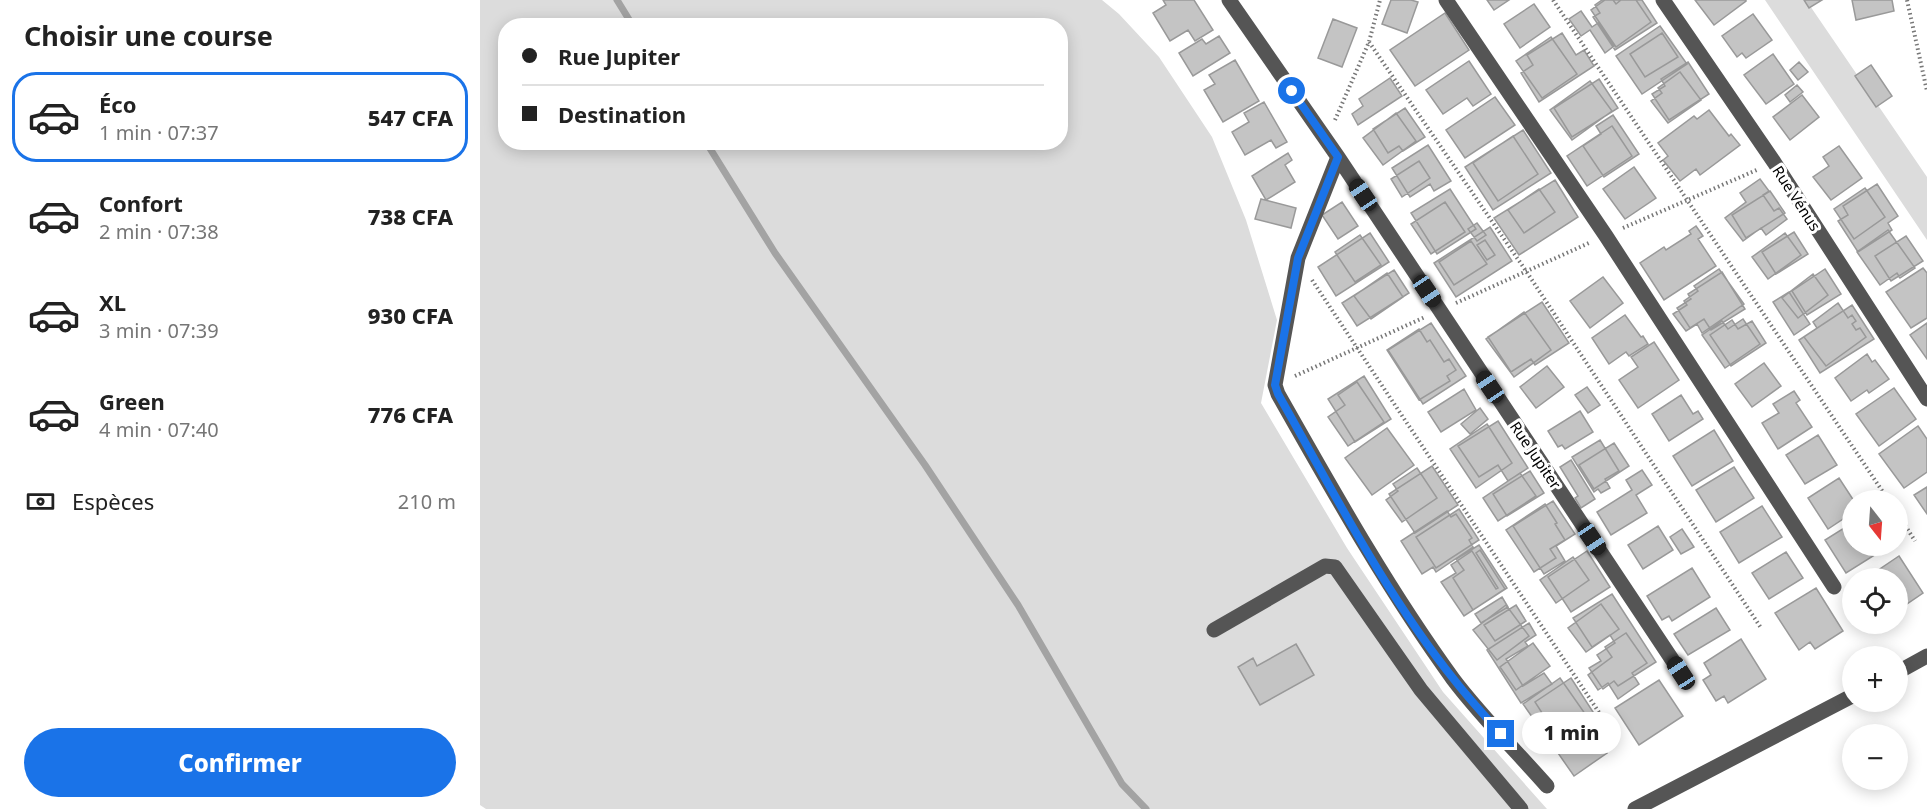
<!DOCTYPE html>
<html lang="fr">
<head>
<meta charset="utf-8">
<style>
  :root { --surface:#fff; --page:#f2f2f2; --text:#222; --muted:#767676; --line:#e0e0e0; --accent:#1a73e8 }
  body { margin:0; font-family:"Noto Sans",sans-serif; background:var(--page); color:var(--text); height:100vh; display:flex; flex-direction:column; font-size:22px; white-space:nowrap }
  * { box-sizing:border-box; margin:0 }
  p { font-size:20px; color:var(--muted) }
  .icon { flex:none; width:33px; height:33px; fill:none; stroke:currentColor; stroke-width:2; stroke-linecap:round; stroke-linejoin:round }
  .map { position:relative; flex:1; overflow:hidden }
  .panel { display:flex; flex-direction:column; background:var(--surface); width:480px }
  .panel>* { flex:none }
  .guide { position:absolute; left:18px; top:18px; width:570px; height:132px; border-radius:24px; box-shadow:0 3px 15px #0003; display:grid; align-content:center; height:132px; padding:0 24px; background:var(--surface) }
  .needle { width:39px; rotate:163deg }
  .buttons { position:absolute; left:1362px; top:490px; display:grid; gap:12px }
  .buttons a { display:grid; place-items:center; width:66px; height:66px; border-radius:50%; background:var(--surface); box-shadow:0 3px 15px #0003; font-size:30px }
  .end { position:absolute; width:27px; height:27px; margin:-14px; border:8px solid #1a73e8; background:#fff; box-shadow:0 0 0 3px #fff }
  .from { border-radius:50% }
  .bubble { position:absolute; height:42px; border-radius:21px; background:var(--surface); box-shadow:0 3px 15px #0003; font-size:20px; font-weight:800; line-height:42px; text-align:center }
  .car { position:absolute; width:18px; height:36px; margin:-18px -9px; border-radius:8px; box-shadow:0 0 4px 2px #0007; background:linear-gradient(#222 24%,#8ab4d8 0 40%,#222 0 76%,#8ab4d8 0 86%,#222 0) }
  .guide b { display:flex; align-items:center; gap:21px; height:57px; font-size:22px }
  .guide b+b { border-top:2px solid var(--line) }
  .guide i { width:15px; height:15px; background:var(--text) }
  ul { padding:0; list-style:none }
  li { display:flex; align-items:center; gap:18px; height:90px; margin:0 12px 9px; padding:0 12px; border:3px solid transparent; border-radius:24px }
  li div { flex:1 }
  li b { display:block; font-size:22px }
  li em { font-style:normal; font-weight:800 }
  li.current { border-color:var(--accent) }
  li>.icon { width:54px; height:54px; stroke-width:1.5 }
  h2 { padding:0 24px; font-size:27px; line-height:72px }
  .pay { display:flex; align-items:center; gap:15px; height:66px; padding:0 24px; font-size:22px }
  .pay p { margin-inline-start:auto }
  .button { display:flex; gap:12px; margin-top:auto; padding:12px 24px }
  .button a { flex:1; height:69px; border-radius:36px; background:var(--accent); color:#fff; font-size:24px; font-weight:800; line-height:69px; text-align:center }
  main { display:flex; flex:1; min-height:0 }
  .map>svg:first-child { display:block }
  .green { fill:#dcdcdc; fill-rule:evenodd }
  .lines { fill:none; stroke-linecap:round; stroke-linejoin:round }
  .stream { stroke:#a3a3a3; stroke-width:7 }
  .building { fill:#c4c4c4; stroke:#999; stroke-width:1.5 }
  .path { stroke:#777; stroke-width:4; stroke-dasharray:1.5 3; stroke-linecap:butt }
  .minor { stroke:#555; stroke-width:15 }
  .route { stroke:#1a73e8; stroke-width:8 }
  .labels { text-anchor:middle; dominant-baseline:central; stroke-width:6; stroke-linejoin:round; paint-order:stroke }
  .street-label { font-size:15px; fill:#000; stroke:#fff }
</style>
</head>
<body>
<main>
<section class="panel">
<h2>Choisir une course</h2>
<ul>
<li class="current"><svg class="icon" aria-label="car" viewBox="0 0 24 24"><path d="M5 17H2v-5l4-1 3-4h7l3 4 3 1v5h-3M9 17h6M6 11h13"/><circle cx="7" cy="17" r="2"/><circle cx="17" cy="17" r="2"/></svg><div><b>Éco</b><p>1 min · 07:37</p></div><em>547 CFA</em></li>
<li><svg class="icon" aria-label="car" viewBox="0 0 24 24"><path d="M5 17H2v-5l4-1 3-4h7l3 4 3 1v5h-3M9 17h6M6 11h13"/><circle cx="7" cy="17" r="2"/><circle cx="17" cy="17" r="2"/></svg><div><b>Confort</b><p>2 min · 07:38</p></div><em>738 CFA</em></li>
<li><svg class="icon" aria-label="car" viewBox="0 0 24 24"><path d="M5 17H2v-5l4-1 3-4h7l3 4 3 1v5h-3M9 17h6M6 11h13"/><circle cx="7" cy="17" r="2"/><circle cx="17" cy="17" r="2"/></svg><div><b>XL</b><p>3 min · 07:39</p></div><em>930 CFA</em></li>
<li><svg class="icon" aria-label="car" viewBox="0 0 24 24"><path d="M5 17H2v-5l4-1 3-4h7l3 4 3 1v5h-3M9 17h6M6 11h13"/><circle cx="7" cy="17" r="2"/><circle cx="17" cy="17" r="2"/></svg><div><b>Green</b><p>4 min · 07:40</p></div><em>776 CFA</em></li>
</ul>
<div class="pay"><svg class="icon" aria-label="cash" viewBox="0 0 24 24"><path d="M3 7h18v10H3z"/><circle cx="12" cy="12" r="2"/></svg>Espèces<p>210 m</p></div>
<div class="button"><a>Confirmer</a></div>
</section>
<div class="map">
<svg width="1447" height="809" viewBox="0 0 1447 809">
  <rect width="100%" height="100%" fill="#fff"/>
  <path class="green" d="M0,0H622L639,14L679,57L732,137L766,220L797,320L781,403L867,548L963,692L1067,809H6L0,805ZM26,26H580V142H26Z
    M1285,0H1326L1447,177V240Z"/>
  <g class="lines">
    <path class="stream" d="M137,0L153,26
      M226,142L295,253L445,465L538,605L642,784L666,809"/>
  </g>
  <path class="building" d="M683,0H714L733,30L715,41L708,30L690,41L673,13L686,5Z
    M911,0H931L938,2L927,33L902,24Z
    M1007,0H1029L1014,10Z
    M1122,0H1162L1177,23L1135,50L1113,17L1120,13L1115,5Z
    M1125,0H1133L1136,4L1141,0H1156L1171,22L1136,47L1111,10Z
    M1215,0H1266V1L1234,25Z
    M1324,0H1342L1329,8Z
    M1372,0H1412L1414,11L1376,20Z
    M1054,4L1070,27L1040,48L1024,24Z
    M1101,11L1112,27L1118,23L1134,46L1125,53L1110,30L1101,36L1089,19Z
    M965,13L989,50L935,86L910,50Z
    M1273,14L1292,40L1266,58L1262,53L1257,57L1242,36Z
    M853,19L877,28L862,67L838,58Z
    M1180,26L1207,64L1162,94L1136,56Z
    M1082,33L1096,55L1104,50L1114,66L1059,102L1041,73L1053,65L1047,55Z
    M1182,33L1198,57L1165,77L1150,54Z
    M739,36L750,53L713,76L699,53L722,39L726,44Z
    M1071,37L1097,74L1062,98L1036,61Z
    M1293,54L1314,84L1286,104L1264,75Z
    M755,60L779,101L743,122L724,90L735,84L729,75Z
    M989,61L1011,94L993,106L987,98L963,114L946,90Z
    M1208,62L1229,94L1189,120L1172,94L1185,86L1181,79Z
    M1319,62L1328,72L1318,80L1310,70Z
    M1391,65L1412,96L1396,107L1375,76Z
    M1200,72L1221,100L1188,123L1171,101L1182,93L1178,88Z
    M910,78L922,96L878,125L872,114L883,106L879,99Z
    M1119,79L1138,108L1092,137L1074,108Z
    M1110,81L1132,111L1092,140L1070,110Z
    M1317,85L1323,92L1310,102L1305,95Z
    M1322,95L1339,117L1310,140L1293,117Z
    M1015,97L1035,125L985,158L966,130Z
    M784,102L807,142L796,148L791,140L765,155L752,132L769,122L764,113Z
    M925,108L945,137L923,151L919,146L908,153L893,129Z
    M1229,110L1249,136L1251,134L1260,145L1220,175L1216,169L1200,181L1183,160L1188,156L1178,143L1214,116L1217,119Z
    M916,113L936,141L903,165L883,138Z
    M1133,115L1159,154L1124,177L1103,146L1121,134L1116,126Z
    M1132,126L1152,156L1107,186L1087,156Z
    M1043,130L1071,173L1013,210L985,167Z
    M1033,136L1058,174L1018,201L993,163Z
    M948,145L971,181L954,191L950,184L930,197L912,168Z
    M1359,146L1382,178L1351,200L1333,177L1349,166L1343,157Z
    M808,153L812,160L805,165L815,182L786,200L772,176Z
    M939,161L950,178L922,197L911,179Z
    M1154,167L1176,198L1145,219L1123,189Z
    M1280,179L1289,191L1283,195L1294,211L1299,208L1307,219L1286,235L1281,228L1263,241L1245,218L1266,202L1260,193Z
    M1075,180L1098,217L1039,255L1014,218Z
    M1397,184L1418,216L1408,223L1412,230L1378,252L1358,221L1368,215L1363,206Z
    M1385,188L1405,217L1374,239L1354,209Z
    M970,189L996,229L957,254L931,213Z
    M1059,189L1075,212L1044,233L1028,210Z
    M1290,191L1305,213L1266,238L1252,215Z
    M781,199L816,208L811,228L775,219Z
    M862,202L878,226L858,239L842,215Z
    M965,202L985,232L951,254L931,224Z
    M997,223L1006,235L997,241L988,229Z
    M1216,226L1223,236L1218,239L1236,266L1184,300L1160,263L1184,247L1186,250L1211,234L1209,231Z
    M1010,227L1032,261L976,297L954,263Z
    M1408,230L1435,268L1420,278L1417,273L1400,285L1377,252Z
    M1314,232L1328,254L1296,274L1282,252Z
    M890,233L909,262L856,296L838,267Z
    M1305,233L1321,255L1288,279L1272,257Z
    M880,235L901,265L875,282L855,252Z
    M1426,236L1443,261L1411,281L1395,256Z
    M1005,240L1015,255L1007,260L997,245Z
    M991,241L1007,264L974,285L959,262Z
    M1443,268L1447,273V318L1431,328L1406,292Z
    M1239,269L1264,304L1222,333L1217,324L1206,331L1193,314L1207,305L1204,301L1218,291L1214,286Z
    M1345,269L1361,294L1327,315L1312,291Z
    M914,270L929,293L877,326L862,303Z
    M1242,272L1265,309L1231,330L1224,319L1210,328L1197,308L1211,299L1208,294Z
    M907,273L923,297L891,319L874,296Z
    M1333,274L1348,295L1318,318L1302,298Z
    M1123,277L1143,303L1110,328L1090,301Z
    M1309,292L1330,324L1314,335L1293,302Z
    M1062,302L1089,343L1055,365L1051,359L1031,372L1008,337Z
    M1358,303L1368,318L1372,315L1376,321L1372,324L1376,330L1380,328L1386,337L1346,366L1324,337L1337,328L1333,322Z
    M1372,305L1394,339L1340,373L1319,340Z
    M1044,312L1071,350L1034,377L1006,339Z
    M1145,315L1161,337L1163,336L1168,344L1149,356L1146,352L1129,364L1112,338Z
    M1263,319L1280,344L1245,368L1222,335L1242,321L1248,329Z
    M1252,320L1258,329L1272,321L1286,343L1251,366L1230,335Z
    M951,323L986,376L943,404L908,350Z
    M1447,323V359L1430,335Z
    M939,329L947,342L950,340L964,362L969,359L976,370L967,376L970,381L939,400L907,350Z
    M1174,342L1199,380L1158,408L1139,380L1158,367L1151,357Z
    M1387,354L1392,362L1395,360L1409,379L1389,393L1387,390L1371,401L1355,378Z
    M1284,363L1301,386L1272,407L1255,384Z
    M1067,366L1084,387L1056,408L1040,387Z
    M884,376L911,419L875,442L848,399Z
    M877,382L904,422L868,446L848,417L865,405L858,395Z
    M1107,387L1120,405L1108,413L1095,395Z
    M1414,388L1436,419L1399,446L1376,414Z
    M984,389L996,410L961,432L948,412Z
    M1314,391L1320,400L1316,403L1332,427L1298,449L1282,423L1299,413L1293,404Z
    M1201,395L1213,414L1218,411L1223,419L1189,441L1172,414Z
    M1000,408L1008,419L990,434L981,424Z
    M1100,411L1113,432L1085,449L1082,445L1078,447L1068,431Z
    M1018,421L1048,468L1028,481L1018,465L999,477L978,446Z
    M1007,424L1032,463L996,488L970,449Z
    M1438,426L1447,439V472L1424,488L1399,454Z
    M907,428L934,465L892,495L865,458Z
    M1234,430L1253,461L1212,486L1193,456Z
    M1338,435L1357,465L1325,484L1306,455Z
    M1120,440L1139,471L1125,479L1130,488L1121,493L1118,489L1114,492L1092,457Z
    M1134,443L1149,466L1114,489L1099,465Z
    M1091,460L1115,499L1101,508L1095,498L1098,496L1080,467Z
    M952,466L978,505L935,533L909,494Z
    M1254,467L1274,498L1236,522L1216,490Z
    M937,468L957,498L922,522L906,500L918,491L913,484Z
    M1162,470L1172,485L1156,495L1167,513L1131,535L1117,512L1152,490L1146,480Z
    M1050,471L1064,493L1027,516L1013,494Z
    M1040,473L1056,496L1018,521L1003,498Z
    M1359,478L1374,501L1372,513L1348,529L1328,498Z
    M1447,487V514L1434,495Z
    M1073,501L1095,534L1076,546L1085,561L1064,574L1033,526Z
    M1065,504L1077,523L1075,524L1085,540L1070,549L1076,558L1054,572L1026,530Z
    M1282,506L1302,537L1259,563L1240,532Z
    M979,509L999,540L956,568L936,537Z
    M967,511L971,517L976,514L992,538L989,540L993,547L956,572L953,567L942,574L921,541Z
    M1372,523V546H1409L1366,573L1345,540Z
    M1178,526L1193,550L1163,569L1148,545Z
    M1202,529L1214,547L1201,554L1190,537Z
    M999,545L1027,588L993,610L973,578L984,570L976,559Z
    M1000,550L1025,589L984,616L961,582L976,573L971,565L992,551L1016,589L1018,588L996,553Z
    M1107,551L1130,587L1091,612L1068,577Z
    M1306,552L1323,578L1289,599L1272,573Z
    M1419,556L1443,593L1418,610V579H1385Z
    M1093,557L1109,580L1076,603L1060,580Z
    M1212,568L1230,597L1192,621L1189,616L1182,620L1167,596Z
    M1336,588L1363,631L1335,649L1330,642L1319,650L1295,613Z
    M1132,594L1176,662L1138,686L1134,681L1123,689L1109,668L1121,661L1117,655L1135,643L1130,635L1112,647L1093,618Z
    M1022,597L1028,607L1001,623L995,614Z
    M1121,604L1139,629L1106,652L1088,628Z
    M1026,605L1049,636L1017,660L993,630Z
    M1036,605L1046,621L1015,641L1004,625Z
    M1236,608L1250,630L1208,655L1194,634Z
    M1049,623L1056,635L1045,642L1048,646L1026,659L1043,686L1064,673L1072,684L1041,703L1007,650Z
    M1146,633L1167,663L1152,673L1159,684L1138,699L1128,683L1118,690L1108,675L1132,657L1125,647Z
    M1261,639L1286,679L1248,703L1244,696L1236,701L1223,680L1231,675L1224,663Z
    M1053,643L1070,666L1036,690L1020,667Z
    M816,644L834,675L780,705L758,667L773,658L777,666Z
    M1080,678L1108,718L1071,744L1043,704Z
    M1091,678L1115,715L1078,738L1055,702Z
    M1179,680L1203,716L1159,745L1135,708Z
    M1111,731L1127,753L1094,776L1078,753Z"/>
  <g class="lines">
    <path class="path" d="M1073,0L1409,501
      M1427,0L1447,91
      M889,42L1046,271L1281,628
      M855,120L889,42L900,0
      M1143,228L1279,169
      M832,280L1122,717
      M976,303L1109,243
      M815,376L945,317
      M1418,514L1435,541"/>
    <path class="minor" d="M749,0L858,157L1201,673
      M966,0L1126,236L1354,587
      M1183,0L1294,162L1447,399
      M858,157L818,258L795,385L798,394C853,491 907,588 973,679C1000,715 1037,752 1067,786
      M734,630L845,566L855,567L941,690L1041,809
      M1418,672L1447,656
      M1155,809L1372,696"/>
  </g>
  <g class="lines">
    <path class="route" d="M812,91L858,157L818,258L795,385L798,394C853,491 905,594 976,682C990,700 1006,717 1021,734"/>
  </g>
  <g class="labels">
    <g class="street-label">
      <text transform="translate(1317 198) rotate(57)">Rue Vénus</text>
      <text transform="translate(1056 455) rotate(56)">Rue Jupiter</text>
    </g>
  </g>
</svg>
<div class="buttons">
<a><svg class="needle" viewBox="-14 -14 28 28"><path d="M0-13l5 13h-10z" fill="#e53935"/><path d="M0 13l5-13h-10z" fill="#767676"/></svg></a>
<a><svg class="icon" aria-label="locate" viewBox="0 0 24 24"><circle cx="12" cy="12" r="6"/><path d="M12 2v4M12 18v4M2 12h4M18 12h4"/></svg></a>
<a>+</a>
<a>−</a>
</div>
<i class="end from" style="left:812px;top:91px"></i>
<i class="end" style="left:1021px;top:734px"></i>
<div class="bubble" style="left:1042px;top:712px;width:99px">1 min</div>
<i class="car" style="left:883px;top:195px;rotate:326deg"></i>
<i class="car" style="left:947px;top:291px;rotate:146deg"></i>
<i class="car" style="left:1010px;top:387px;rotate:326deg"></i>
<i class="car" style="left:1112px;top:539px;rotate:146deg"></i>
<i class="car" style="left:1201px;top:673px;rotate:327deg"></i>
<div class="guide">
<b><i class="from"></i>Rue Jupiter</b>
<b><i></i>Destination</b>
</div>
</div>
</main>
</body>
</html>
